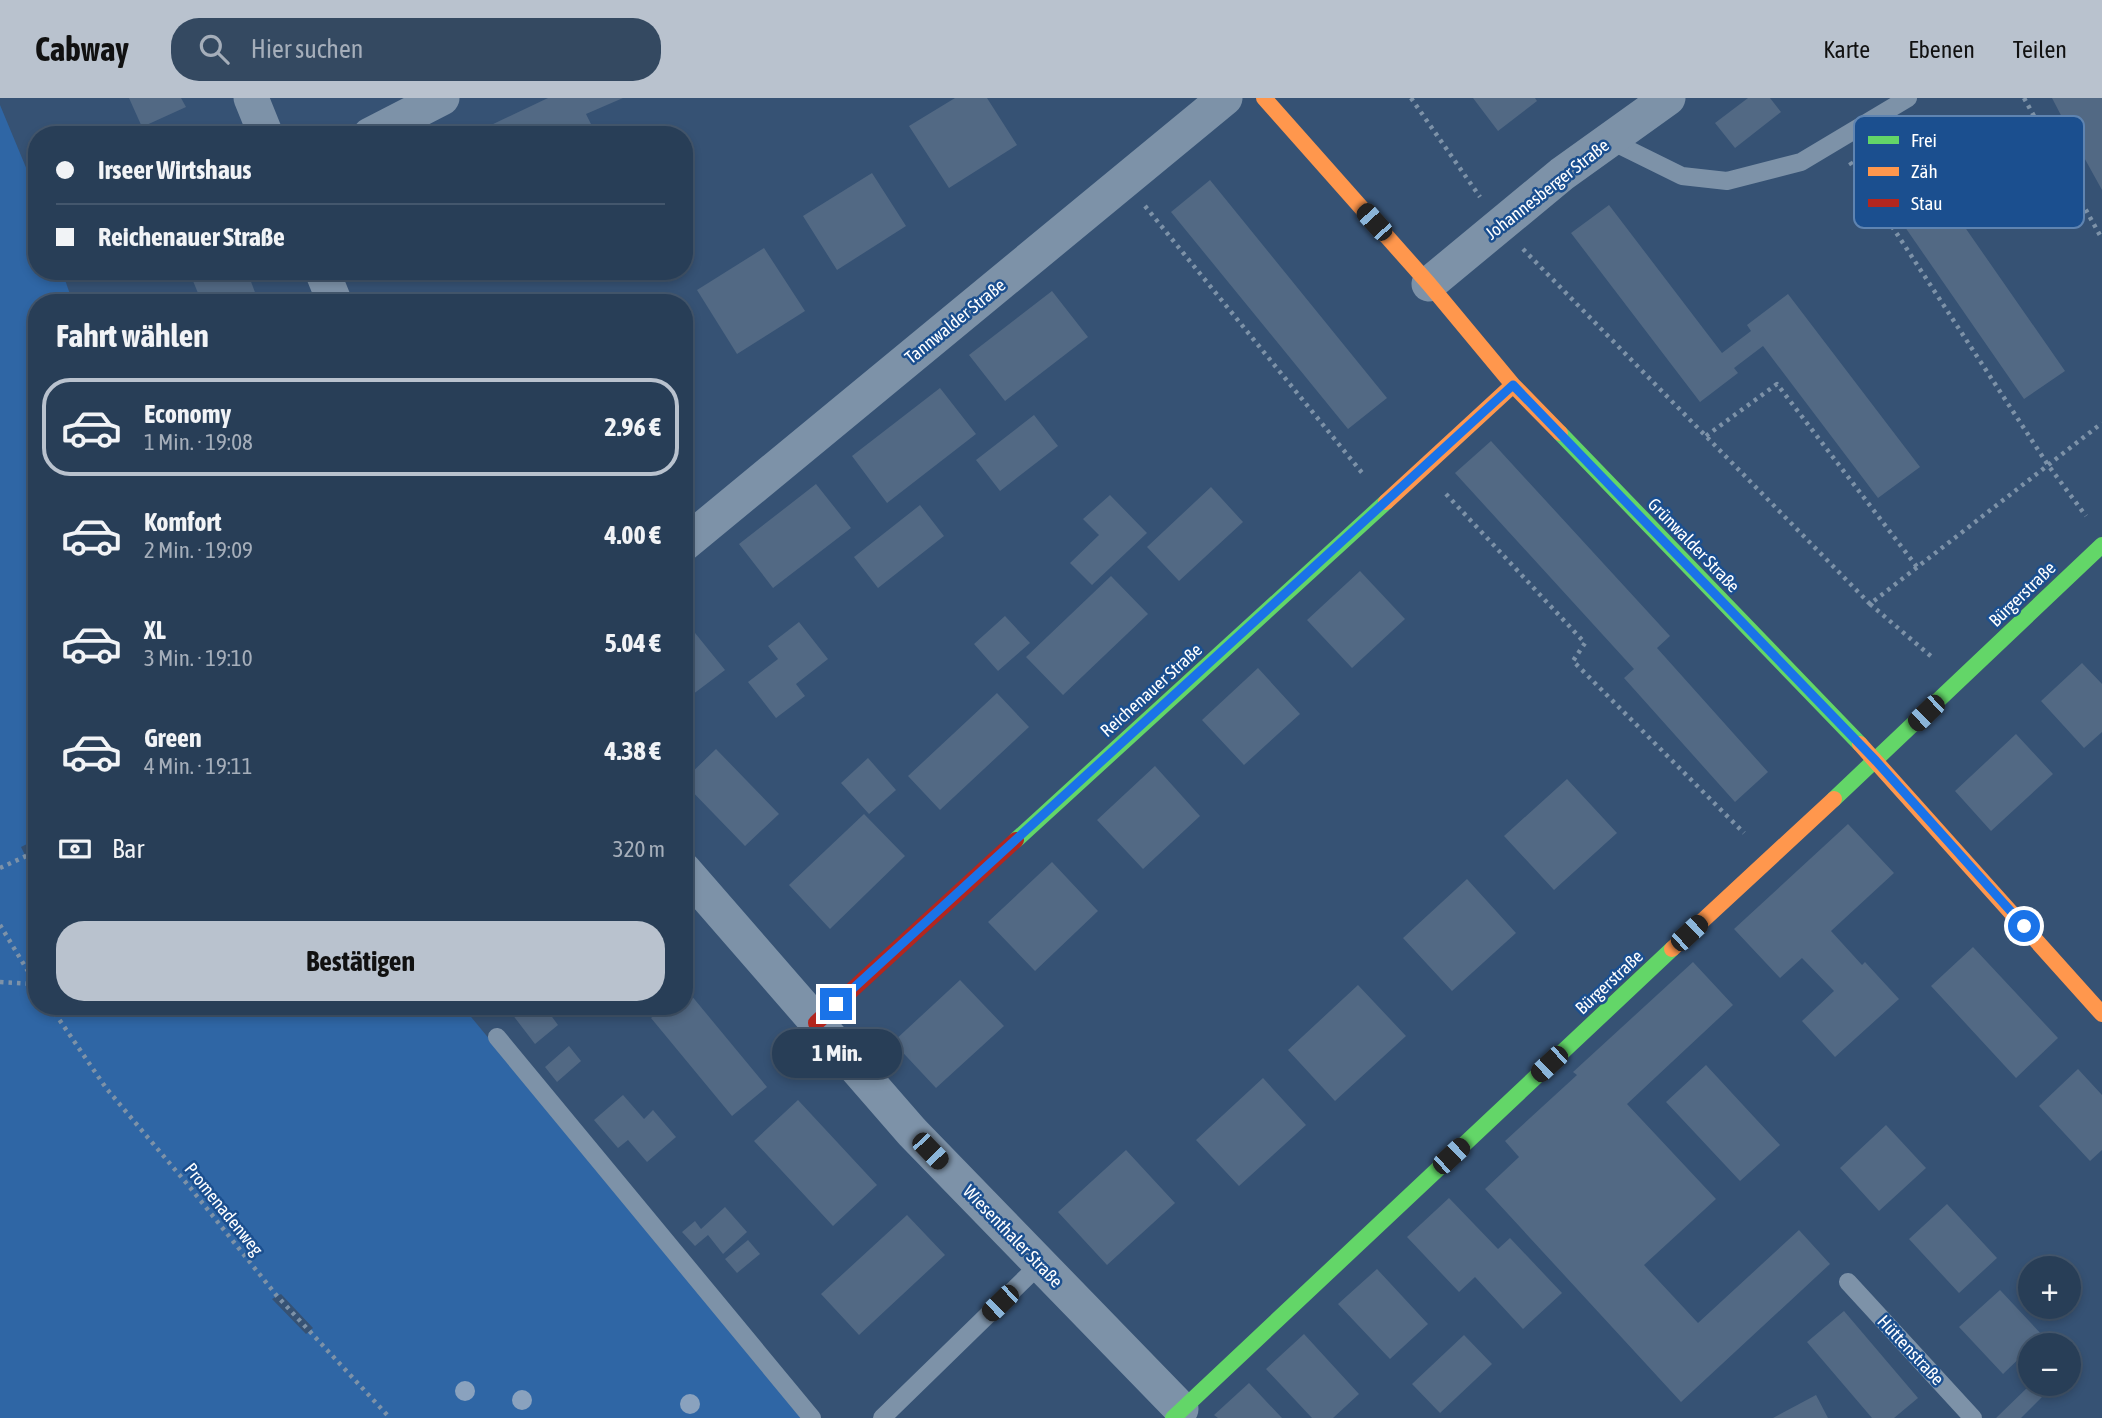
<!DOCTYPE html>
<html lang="de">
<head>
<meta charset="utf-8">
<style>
  :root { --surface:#283e57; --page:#344961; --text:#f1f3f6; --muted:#a5aeba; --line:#44576d; --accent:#b9c2ce }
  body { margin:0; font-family:"Asap Condensed",sans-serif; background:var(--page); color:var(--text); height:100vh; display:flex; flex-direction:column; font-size:26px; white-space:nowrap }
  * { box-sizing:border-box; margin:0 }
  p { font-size:23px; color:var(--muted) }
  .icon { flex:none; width:38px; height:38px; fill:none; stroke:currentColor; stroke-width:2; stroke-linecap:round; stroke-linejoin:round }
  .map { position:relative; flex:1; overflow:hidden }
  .panel { position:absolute; left:28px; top:196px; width:665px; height:721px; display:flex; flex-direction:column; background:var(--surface); border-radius:28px; box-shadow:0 4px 10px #0003,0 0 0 2px var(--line) }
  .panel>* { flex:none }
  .banner { position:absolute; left:28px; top:28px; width:665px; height:154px; border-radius:28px; box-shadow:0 4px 10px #0003,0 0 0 2px var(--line); display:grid; align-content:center; height:154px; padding:0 28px; background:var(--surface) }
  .controls { position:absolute; left:2018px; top:1158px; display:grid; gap:14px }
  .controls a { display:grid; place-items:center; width:63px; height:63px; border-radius:50%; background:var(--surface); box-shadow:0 4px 10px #0003,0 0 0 2px var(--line); font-size:35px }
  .end { position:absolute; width:32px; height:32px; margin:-16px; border:9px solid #1a73e8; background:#fff; box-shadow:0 0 0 4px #fff }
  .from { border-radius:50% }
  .bubble { position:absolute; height:49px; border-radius:24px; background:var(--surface); box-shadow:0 4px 10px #0003,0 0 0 2px var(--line); font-size:23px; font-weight:700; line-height:49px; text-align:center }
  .car { position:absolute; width:21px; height:42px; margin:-21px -10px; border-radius:9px; box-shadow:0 0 5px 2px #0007; background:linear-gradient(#222 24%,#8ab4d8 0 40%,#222 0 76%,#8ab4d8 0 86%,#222 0) }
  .banner b { display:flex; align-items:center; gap:24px; height:66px; font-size:26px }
  .banner b+b { border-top:2px solid var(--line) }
  .banner i { width:18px; height:18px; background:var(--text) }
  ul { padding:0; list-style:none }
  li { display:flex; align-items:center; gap:21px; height:98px; margin:0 14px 10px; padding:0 14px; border:4px solid transparent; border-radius:28px }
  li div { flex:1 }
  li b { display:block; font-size:26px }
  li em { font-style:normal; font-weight:700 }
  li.on { border-color:var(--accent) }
  li>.icon { width:63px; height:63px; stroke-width:1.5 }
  h2 { padding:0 28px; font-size:32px; line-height:84px }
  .pay { display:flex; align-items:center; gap:18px; height:77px; padding:0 28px; font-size:26px }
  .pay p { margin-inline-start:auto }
  .action { display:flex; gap:14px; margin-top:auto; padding:14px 28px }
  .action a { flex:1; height:80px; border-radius:28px; background:var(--accent); color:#111; font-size:28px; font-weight:700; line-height:80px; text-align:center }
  header { display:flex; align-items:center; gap:42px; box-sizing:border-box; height:98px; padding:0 35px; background:var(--accent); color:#111 }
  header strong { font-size:33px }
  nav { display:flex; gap:38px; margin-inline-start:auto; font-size:24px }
  .search { width:490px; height:63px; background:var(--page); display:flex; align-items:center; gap:18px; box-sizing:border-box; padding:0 24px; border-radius:28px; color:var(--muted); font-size:26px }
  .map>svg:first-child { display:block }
  .green { fill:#2f66a5; fill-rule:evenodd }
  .building { fill:#526984 }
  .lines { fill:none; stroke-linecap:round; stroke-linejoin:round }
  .path { stroke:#7d92a8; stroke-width:4.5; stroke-dasharray:3.5 5; stroke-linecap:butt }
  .lane { stroke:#7d92a8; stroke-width:18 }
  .street { stroke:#7d92a8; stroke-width:35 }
  .fast { stroke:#63d668; stroke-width:16 }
  .slow { stroke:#ff974d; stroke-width:16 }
  .jam { stroke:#b3261e; stroke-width:16 }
  .tree { fill:#8aa2be }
  .route { stroke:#1a73e8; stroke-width:9 }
  .labels { text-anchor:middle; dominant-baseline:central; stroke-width:5; stroke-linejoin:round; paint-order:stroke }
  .street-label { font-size:18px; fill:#fff; stroke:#1b4f8f }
  .key { fill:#1b4f8f; stroke:#5f84b1; stroke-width:2 }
  .key-label { font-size:19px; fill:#fff }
</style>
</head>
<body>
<header>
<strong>Cabway</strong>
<div class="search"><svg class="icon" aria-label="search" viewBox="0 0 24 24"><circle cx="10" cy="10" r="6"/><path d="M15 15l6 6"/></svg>Hier suchen</div>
<nav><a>Karte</a><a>Ebenen</a><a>Teilen</a></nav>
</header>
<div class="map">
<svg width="2102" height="1320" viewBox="0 0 2102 1320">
  <rect width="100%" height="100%" fill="#365274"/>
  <path class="green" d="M0,7L37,96V173H62L73,205H37V741L21,749L37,781V908H462L803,1320H0ZM281,1196L313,1230L306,1236L272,1201Z"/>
  <path class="building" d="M129,0H181L186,9L142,29Z
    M548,0H623L586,16L593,30L580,37H470Z
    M955,0H987L1017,47L949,90L909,28Z
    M1473,0H1535L1537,3L1498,33Z
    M1748,0H1770L1781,14L1735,50L1715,25Z
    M2052,0H2102V92L2065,25Z
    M1900,36L2065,273L2024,301L1860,64Z
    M872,75L906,128L837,172L803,118Z
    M1210,82L1387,300L1348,331L1171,114Z
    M1609,107L1722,255L1751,233L1747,227L1788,196L1920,369L1878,400L1763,248L1734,270L1738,275L1700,304L1571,135Z
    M764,150L805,213L737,256L697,192Z
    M189,173H247L259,205H202Z
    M1052,193L1088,239L1005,303L969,257Z
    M940,290L976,336L887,405L852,358Z
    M1034,317L1058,348L1000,393L976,362Z
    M1491,343L1670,538L1657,550L1768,674L1735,704L1624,580L1634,571L1455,375Z
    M816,386L851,430L773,490L739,446Z
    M1211,389L1243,424L1179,483L1147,449Z
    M1110,397L1147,435L1092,487L1070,465L1099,437L1083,421Z
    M920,407L944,438L878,490L854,459Z
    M1360,473L1405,521L1352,570L1307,522Z
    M1111,478L1148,516L1063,597L1026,559Z
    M1005,518L1030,545L998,573L974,546Z
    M799,524L828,561L796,586L805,598L776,620L748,584L778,561L768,548Z
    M691,530L725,572L684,603V535Z
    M2082,565L2102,586V634L2084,650L2041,603Z
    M1258,570L1300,616L1244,667L1202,622Z
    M997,595L1029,629L940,712L908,678Z
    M2016,636L2053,676L1991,733L1955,693Z
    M716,651L779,716L745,748L684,685V682Z
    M868,660L896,692L869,716L841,685Z
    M1155,668L1200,718L1143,771L1097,722Z
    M1567,681L1617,735L1554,792L1504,738Z
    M864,716L905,758L830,831L789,787Z
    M1848,726L1894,775L1831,833L1862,867L1865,864L1899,901L1835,959L1802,923L1834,893L1802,860L1780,880L1734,831Z
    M1052,764L1098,813L1035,873L988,824Z
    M1467,781L1516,835L1452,893L1403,840Z
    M1973,849L2058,940L2016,980L1931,888Z
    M1693,864L1733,907L1627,1006L1716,1101L1644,1167L1698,1225L1799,1132L1830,1166L1681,1304L1485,1091L1519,1059L1505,1043L1577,977L1573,974Z
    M960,882L1004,928L936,990L893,944Z
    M1358,887L1406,938L1335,1003L1288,952Z
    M686,891L767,989L732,1018L651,920L666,908H684Z
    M522,908H544L558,927L535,946L512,916Z
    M569,948L581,963L557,984L545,969Z
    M1706,967L1780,1047L1740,1083L1666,1004Z
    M2078,971L2102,997V1052L2090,1063L2039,1008Z
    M1263,980L1306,1027L1239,1088L1196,1042Z
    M623,997L644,1021L653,1012L676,1039L647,1064L628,1042L618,1050L594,1022Z
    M798,1002L877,1087L833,1128L754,1043Z
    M1886,1027L1926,1070L1879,1113L1840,1070Z
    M1126,1052L1175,1105L1107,1167L1058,1114Z
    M1449,1100L1498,1151L1510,1140L1562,1195L1523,1231L1475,1179L1459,1194L1407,1139Z
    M1947,1106L1997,1160L1959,1195L1909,1141Z
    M725,1109L747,1134L723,1156L708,1137L695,1148L682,1134L695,1123L701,1131Z
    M907,1117L945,1157L859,1237L821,1196Z
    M748,1142L760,1156L737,1175L725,1161Z
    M1377,1171L1428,1226L1390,1261L1338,1206Z
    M2000,1192L2043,1238L2030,1248V1250L2003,1276L1959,1229Z
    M1844,1213L1918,1300L1894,1320H1872L1807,1244Z
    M1304,1236L1359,1296L1333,1320H1312L1266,1271Z
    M1464,1237L1492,1266L1440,1315L1412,1286Z
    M1249,1285L1282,1320H1218L1214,1317Z
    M2030,1287L2042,1299L2021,1320H1996Z
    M1816,1297L1828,1320H1773Z"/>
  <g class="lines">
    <path class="path" d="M1411,0L1480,99
      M2024,0L2102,141
      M1850,64L2048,367L2086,418
      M1145,108L1363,376
      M1523,151L1870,506L2102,325
      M1706,338L1777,286L1917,469
      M1446,396L1585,545L1573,563L1744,735
      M1870,506L1933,560
      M0,770L37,753
      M0,827L37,888
      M0,884L35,886
      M50,908L106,990L188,1087L277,1198L390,1320"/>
    <path class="lane" d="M1609,42L1682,78L1727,83L1801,64L1908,0
      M497,939L812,1320
      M1848,1184L1973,1320
      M882,1320L1040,1166"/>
    <path class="street" d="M251,0L266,37
      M370,37L442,0
      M322,173L335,205
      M1429,186L1562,76L1668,0
      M684,446L1225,0
      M684,772L912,1034L1181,1311"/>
    <path class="fast" d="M1560,335L1860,646
      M1834,701L2102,447
      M1016,742L1386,404
      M1173,1320L1672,851"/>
    <path class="slow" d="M1264,0L1429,186L1513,287L1560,335
      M1386,404L1513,287
      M1860,646L2102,916
      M1672,851L1834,701"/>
    <path class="jam" d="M816,925L1016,742"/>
  </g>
  <g class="tree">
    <circle cx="465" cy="1293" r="10"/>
    <circle cx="522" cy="1302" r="10"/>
    <circle cx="690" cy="1306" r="10"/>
  </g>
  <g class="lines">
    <path class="route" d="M836,906L1513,287L1876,663L2024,828"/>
  </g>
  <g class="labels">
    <g class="street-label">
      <text transform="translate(1547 91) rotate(-38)">Johannesberger Straße</text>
      <text transform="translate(955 223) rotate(-39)">Tannwalder Straße</text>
      <text transform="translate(1694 447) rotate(46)">Grünwalder Straße</text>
      <text transform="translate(2022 496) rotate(-44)">Bürgerstraße</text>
      <text transform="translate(1151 592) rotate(-42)">Reichenauer Straße</text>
      <text transform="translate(1609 884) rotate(-43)">Bürgerstraße</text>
      <text transform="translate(224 1111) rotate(51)">Promenadenweg</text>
      <text transform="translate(1013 1138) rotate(46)">Wiesenthaler Straße</text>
      <text transform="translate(1911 1252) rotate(47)">Hüttenstraße</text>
    </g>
  </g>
  <rect x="1854" y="18" width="230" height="112" rx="10" class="key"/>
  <rect x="1868" y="38" width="31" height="8" fill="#63d668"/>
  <rect x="1868" y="69" width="31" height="9" fill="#ff974d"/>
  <rect x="1868" y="101" width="31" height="8" fill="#b3261e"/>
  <g class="key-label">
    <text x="1911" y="49">Frei</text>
    <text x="1911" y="80">Zäh</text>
    <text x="1911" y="112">Stau</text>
  </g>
</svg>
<div class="controls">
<a>+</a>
<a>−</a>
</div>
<i class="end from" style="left:2024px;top:828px"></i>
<i class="end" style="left:836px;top:906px"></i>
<div class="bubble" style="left:772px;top:931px;width:130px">1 Min.</div>
<i class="car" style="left:1374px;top:124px;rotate:318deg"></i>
<i class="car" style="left:1926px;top:615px;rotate:226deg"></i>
<i class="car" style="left:1689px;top:835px;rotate:47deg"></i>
<i class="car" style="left:1549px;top:966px;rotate:227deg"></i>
<i class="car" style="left:930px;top:1053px;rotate:136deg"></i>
<i class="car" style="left:1451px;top:1058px;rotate:47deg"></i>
<i class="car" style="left:1000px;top:1205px;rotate:226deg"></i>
<div class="banner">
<b><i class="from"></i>Irseer Wirtshaus</b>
<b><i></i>Reichenauer Straße</b>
</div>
<section class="panel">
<h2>Fahrt wählen</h2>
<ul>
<li class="on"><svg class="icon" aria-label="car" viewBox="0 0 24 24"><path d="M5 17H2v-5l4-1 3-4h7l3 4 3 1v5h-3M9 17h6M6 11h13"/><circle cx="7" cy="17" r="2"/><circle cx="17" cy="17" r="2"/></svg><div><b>Economy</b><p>1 Min. · 19:08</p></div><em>2.96 €</em></li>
<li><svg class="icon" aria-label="car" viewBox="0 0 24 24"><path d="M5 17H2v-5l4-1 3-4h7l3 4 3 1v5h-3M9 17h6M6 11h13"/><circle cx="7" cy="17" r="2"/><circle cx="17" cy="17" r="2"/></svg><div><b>Komfort</b><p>2 Min. · 19:09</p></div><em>4.00 €</em></li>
<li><svg class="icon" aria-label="car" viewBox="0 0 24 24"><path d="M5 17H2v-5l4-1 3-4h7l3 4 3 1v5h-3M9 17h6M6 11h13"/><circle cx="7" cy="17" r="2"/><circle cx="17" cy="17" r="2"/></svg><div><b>XL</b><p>3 Min. · 19:10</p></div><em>5.04 €</em></li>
<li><svg class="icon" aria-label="car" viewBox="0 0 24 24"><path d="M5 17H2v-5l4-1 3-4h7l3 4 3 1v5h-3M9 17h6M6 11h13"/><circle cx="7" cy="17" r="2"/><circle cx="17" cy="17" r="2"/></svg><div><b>Green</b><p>4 Min. · 19:11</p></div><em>4.38 €</em></li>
</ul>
<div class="pay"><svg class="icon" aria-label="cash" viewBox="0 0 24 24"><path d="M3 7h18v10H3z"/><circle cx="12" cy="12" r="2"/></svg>Bar<p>320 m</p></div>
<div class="action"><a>Bestätigen</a></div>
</section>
</div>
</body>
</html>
